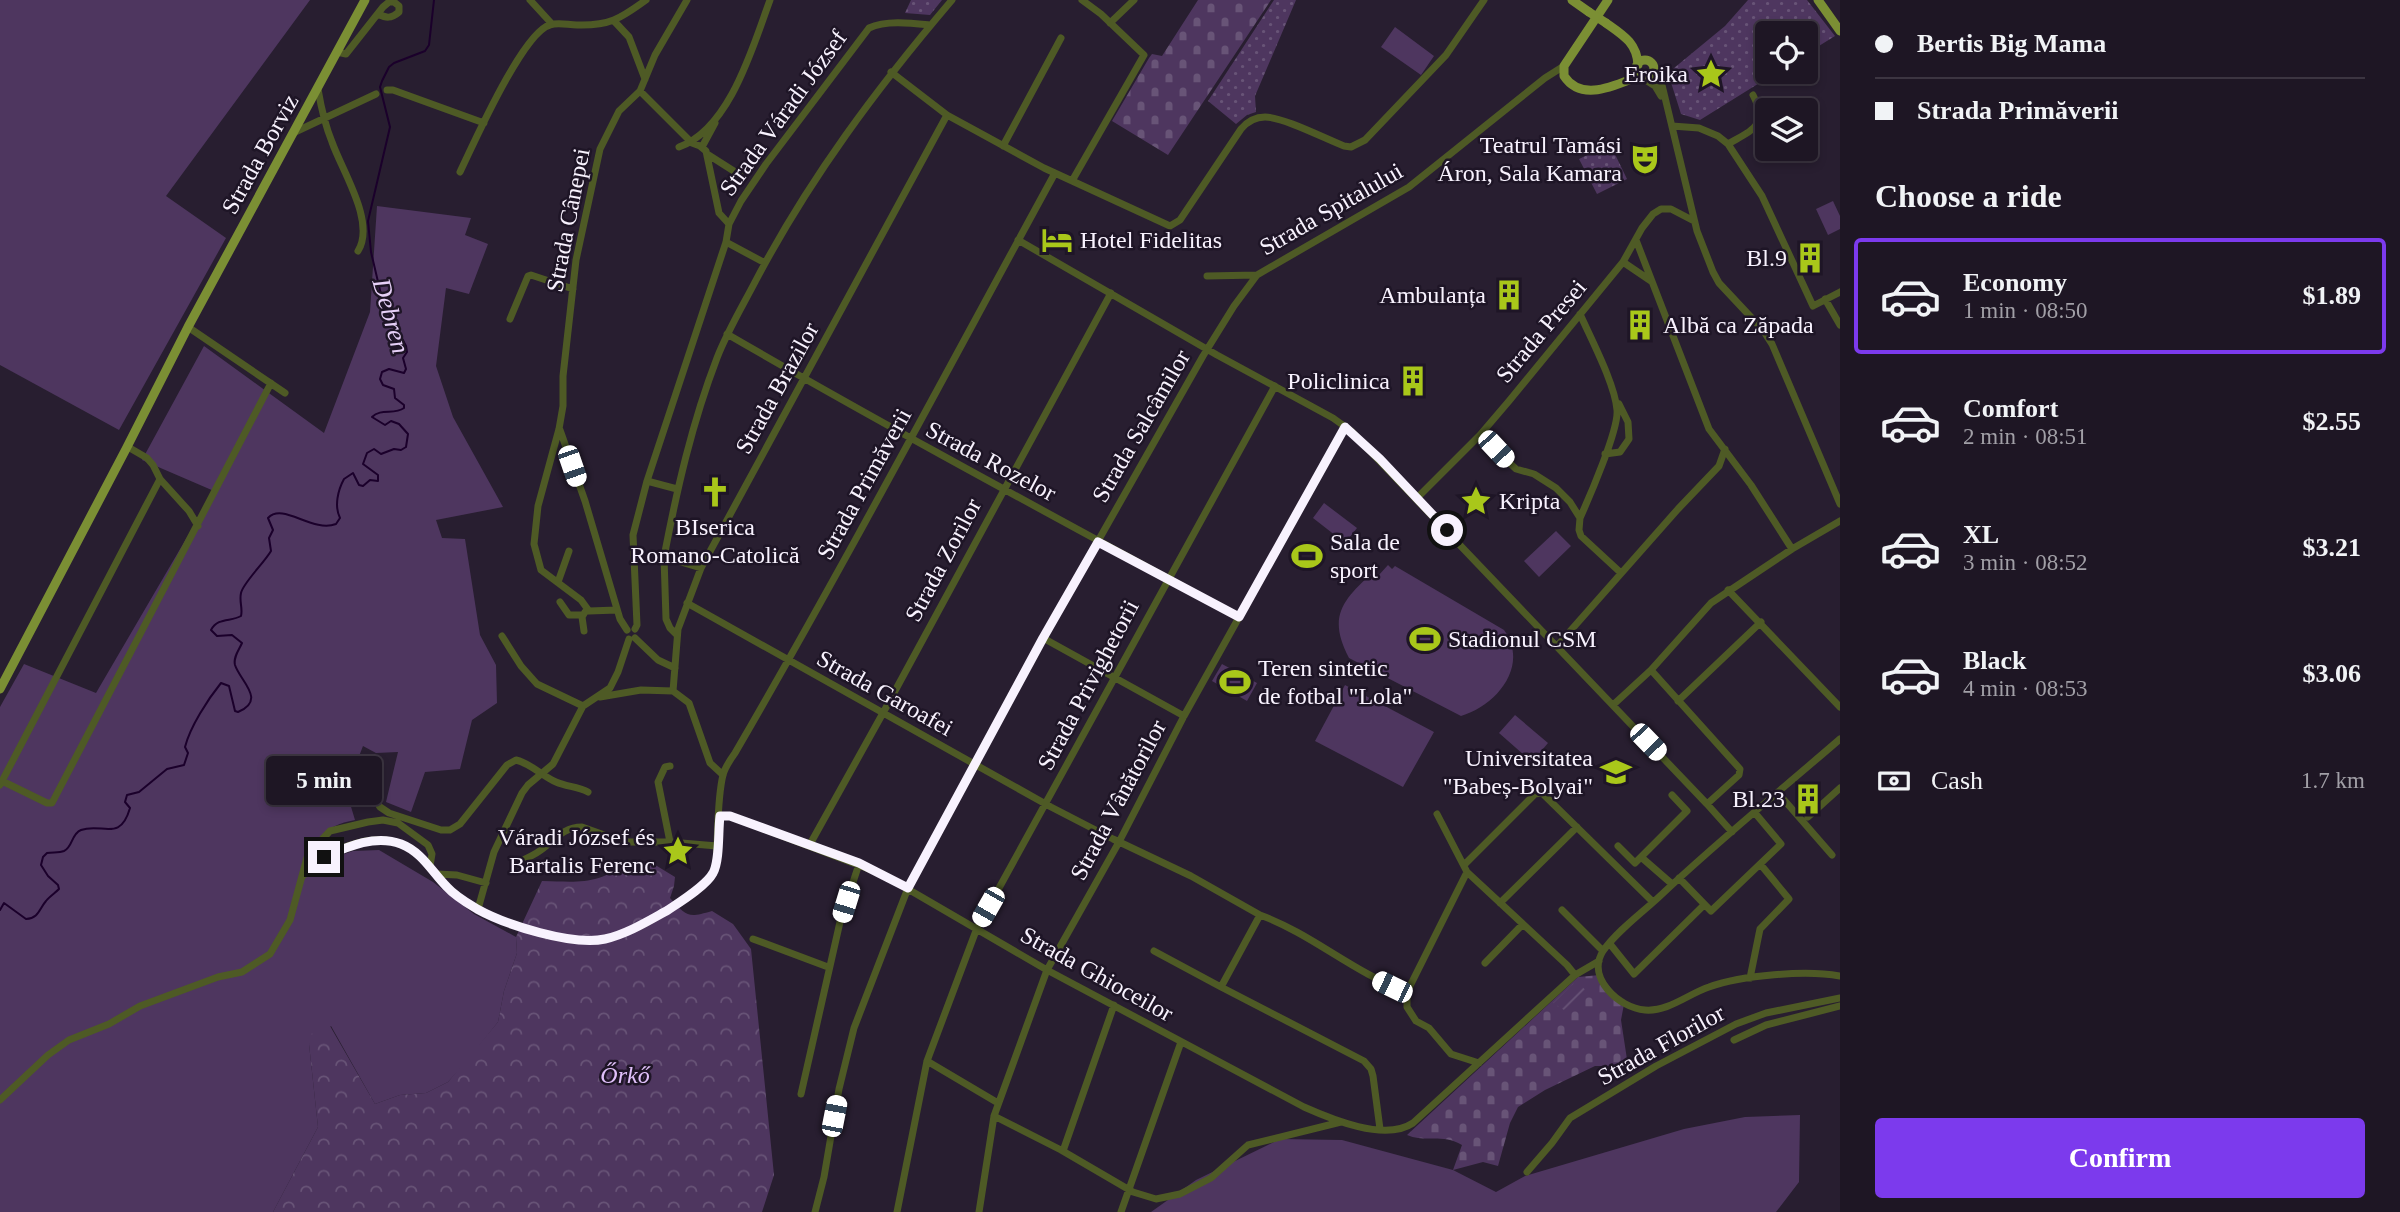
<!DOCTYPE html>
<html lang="en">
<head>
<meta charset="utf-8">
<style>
  :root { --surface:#1e1624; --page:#2b2331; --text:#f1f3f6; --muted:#a19fa6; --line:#3c3541; --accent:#7c3aed }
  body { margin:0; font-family:Georgia,serif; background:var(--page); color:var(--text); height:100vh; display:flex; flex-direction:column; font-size:26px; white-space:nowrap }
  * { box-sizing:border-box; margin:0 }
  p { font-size:23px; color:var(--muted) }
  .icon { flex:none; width:38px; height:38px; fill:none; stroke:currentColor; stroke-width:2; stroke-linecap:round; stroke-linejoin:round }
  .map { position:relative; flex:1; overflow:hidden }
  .panel { display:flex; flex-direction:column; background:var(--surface); width:560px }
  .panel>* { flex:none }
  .guide { display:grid; align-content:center; height:154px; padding:0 35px; background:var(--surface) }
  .fabs { position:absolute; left:1755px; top:21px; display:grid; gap:14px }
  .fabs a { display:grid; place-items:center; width:63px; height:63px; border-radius:7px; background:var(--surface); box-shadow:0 4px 10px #0003,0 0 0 2px var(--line); font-size:35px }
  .end { position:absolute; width:32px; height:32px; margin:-16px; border:9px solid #f8f2fe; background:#111; box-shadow:0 0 0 4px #111 }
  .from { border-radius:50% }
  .bubble { position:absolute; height:49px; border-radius:7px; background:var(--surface); box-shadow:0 4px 10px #0003,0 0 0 2px var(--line); font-size:23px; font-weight:800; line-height:49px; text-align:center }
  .car { position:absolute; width:21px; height:42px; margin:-21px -10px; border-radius:9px; box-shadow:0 0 5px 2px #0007; background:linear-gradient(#fff 24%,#345 0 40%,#fff 0 76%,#345 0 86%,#fff 0) }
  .guide b { display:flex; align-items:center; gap:24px; height:66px; font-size:26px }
  .guide b+b { border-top:2px solid var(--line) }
  .guide i { width:18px; height:18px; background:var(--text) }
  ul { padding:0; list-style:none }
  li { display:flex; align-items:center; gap:21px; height:116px; margin:0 14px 10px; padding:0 21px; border:4px solid transparent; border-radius:7px }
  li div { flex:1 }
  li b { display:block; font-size:26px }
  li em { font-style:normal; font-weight:800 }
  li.selected { border-color:var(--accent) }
  li>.icon { width:63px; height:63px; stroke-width:1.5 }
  h2 { padding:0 35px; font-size:32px; line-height:84px }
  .pay { display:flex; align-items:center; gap:18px; height:77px; padding:0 35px; font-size:26px }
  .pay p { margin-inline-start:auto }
  .cta { display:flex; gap:14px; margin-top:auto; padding:14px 35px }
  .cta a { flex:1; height:80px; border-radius:7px; background:var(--accent); color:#fff; font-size:28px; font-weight:800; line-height:80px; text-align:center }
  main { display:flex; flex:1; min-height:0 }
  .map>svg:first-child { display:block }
  .grass { fill:#4e365f }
  .forest { fill:url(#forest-crowns) }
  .cemetery { fill:url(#cemetery-stones) }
  .park { fill:url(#park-dots) }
  .garden { fill:url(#garden-furrows) }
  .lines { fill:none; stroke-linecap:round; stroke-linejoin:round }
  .stream { stroke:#1b002b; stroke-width:2 }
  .minor { stroke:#4e5a25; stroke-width:7 }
  .major { stroke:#7b8f34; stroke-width:9 }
  .major-bridge { stroke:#7b8f34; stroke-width:9 }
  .route { stroke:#f8f2fe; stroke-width:9 }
  .labels { text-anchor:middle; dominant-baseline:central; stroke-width:5; stroke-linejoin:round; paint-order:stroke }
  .poi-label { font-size:24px; fill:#f8f2fe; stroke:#1e1526; text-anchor:end }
  .street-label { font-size:24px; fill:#f8f2fe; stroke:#1e1526 }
  .park-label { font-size:24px; font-style:italic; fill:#e0c0fa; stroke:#1e1526 }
  .water-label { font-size:26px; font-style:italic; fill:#e6d0f7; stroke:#1e1526 }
</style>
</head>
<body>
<main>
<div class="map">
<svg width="1840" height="1212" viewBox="0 0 1840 1212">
  <defs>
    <pattern id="forest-crowns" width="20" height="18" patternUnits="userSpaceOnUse" patternTransform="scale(1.75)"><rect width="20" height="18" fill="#4e365f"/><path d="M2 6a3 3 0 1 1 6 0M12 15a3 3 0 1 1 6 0" fill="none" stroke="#685477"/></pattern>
    <pattern id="cemetery-stones" width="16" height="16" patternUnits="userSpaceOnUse" patternTransform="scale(1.75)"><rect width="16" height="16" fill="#4e365f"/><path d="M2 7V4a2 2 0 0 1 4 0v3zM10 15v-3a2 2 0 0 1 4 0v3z" fill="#685477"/></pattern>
    <pattern id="park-dots" width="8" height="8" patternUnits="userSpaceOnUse" patternTransform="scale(1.75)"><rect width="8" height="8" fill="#4e365f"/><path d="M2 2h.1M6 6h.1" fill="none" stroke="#685477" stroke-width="1.8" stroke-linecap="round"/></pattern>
    <pattern id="garden-furrows" width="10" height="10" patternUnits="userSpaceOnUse" patternTransform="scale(1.75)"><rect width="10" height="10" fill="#4e365f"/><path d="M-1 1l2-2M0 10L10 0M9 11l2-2" fill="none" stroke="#685477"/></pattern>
  </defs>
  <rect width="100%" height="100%" fill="#281e30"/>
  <path class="grass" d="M0,0H310L166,196L226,238L119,430L0,365Z
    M1395,27L1434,56L1421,75L1381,47Z
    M1833,201L1840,216V229L1828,235L1816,209Z
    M377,206L471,218L465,235L488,244L469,294L446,288L436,366L453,417L503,507L436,520L442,538L465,539L480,635L496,665L497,703L472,720L460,769L425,772L411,812L386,802L398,752L376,753L363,746L346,790L355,820C339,823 329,827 317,840L327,860L353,851L379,850L433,882L474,914L516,937L517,953L504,991L498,1022L467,1061L448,1082L426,1093L400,1095L375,1104L331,1026L309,1044L318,1127L273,1212H0V707L24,664L96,693L214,491L142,460L204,346L324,433L370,312Z
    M1324,503L1357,528L1345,543L1313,518Z
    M1556,531L1571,546L1539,577L1524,561Z
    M1388,565L1392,569L1395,566L1504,630C1530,666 1496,706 1461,716L1349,658C1327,616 1343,600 1373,572L1378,576Z
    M1222,664L1257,683L1247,701L1212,681Z
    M1345,685L1434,732L1403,787L1315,741Z
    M1515,715L1548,743L1532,762L1499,733Z
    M1800,1115L1799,1182L1776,1212H1151L1196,1180L1280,1139L1342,1140L1453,1170L1496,1192L1525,1176L1684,1129L1745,1117Z"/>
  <path class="forest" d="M631,861L652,863L675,877L674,886L670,898C687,917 688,918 712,911L733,924L751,949L774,1175L762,1212H273L318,1127L309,1044L312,1033L322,1025L330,1026L375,1104L400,1095L426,1093L448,1082L498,1022L504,991L517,953L516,937L542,881C582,882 596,885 631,861Z"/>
  <path class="cemetery" d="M1198,0H1271L1168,155L1112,121L1149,58L1152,54L1162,56Z
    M1600,975L1624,1004L1621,1020L1628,1066H1595L1545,1090L1518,1107L1510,1123L1498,1166L1483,1162L1453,1170L1462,1145C1442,1133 1426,1143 1407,1135L1578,977Z"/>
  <path class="park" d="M911,0H942L930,15L905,13Z
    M1274,0H1296L1255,96L1256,112L1247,115L1236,124L1208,101Z
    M1748,0H1807L1835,36L1806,54V33H1768V72H1777L1700,120L1681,114L1668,73L1725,26Z
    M1610,144L1627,179L1597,194L1579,159Z"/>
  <path class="garden" d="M1578,982L1588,993L1564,1010L1553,1003L1574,983Z"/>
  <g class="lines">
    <path class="stream" d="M0,910L4,903L26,919C39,918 39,909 46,901C50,896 55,893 59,889L58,885L48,876L41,865L43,857L47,853C53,852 59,853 64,851C73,847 71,834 81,830C102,822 120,843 130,808L125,802L127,795L139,792L167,769L184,765L188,753L185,747C190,727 208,699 221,683L229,686L235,711L238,712C267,700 240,681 235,665C233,657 239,650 242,643L232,635L217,636L211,630C218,617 231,622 241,616C243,608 239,602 241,593C243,583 264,563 271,551L269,538L273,530L268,518C283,502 312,533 336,524L340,518C334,506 338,490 344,479L353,473L359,485L363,486L370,480L378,481V475L363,464L367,453L374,449L381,454L394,449L401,450L406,447L408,434L399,424L391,421L385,425L372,417C381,408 394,415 404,408V405L395,398L394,389L383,385L380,379L382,372L389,369L404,373L406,369L403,358L407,352L406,346L383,303L371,252L368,221L390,127L380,87L382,81L389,67L394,63L425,51L429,45L434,0"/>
    <path class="minor" d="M530,0L552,24
      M615,22L629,37L645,79
      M1110,23L1134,0
      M337,52L346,54L383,7L389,2H394L399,6V12C391,19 386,18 378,14
      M1655,68L1662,85L1697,231L1713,272L1719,283L1763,330L1772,344L1840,504
      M891,72L947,115L1044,168L1170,226L1180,220L1241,129C1247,122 1256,117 1265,117C1283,117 1326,139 1344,146L1351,147L1365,140L1446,55L1484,0
      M1644,79L1655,86L1661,96
      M318,89C321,107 325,125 332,142C342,171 376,222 358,251
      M387,90H393L484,123
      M640,91L692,143L700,146L706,151L719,213L729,224
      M1672,126L1699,128L1718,136L1728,144L1762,196L1813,306L1840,292
      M293,133L376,94
      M1728,144C1752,130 1769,126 1753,95
      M1003,146L1061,38
      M679,147C730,129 753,46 770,0
      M702,147L715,123
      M707,154L740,175
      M460,172C474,143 523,32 550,25C558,22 568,25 577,25C609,26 620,19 646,0
      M1072,181L1144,55L1101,14L1082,0
      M1018,240L1217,355L1333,418L1351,431L1707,804L1732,832
      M1636,240L1709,429L1751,485L1792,549
      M726,242L765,263
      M1623,262L1651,281
      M1207,276L1257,275
      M1825,299L1840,325
      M1580,314C1591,339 1615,384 1617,410C1619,429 1589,498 1580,518L1579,530L1581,536L1621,573
      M510,319L528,276L531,275L573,289
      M188,327L285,393
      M727,334C896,432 1068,524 1239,617
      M560,430L585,501L620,619L627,630
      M1480,435L1516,469L1534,474L1556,488L1570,502L1580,518
      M128,447L147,458L153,465L160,479L189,511L198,526
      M1605,454L1620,452L1629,439L1628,422L1619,404
      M677,489L647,481L726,242L729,224L741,201L766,164L869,28C886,20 911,23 930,25
      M1417,498L1480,435L1509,401L1623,262L1642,228L1653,214L1661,209H1671L1694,221
      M664,557L666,619L670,628L677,635
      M701,568L664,557C677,489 692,423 717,358C727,332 742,307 755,282C809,179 877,88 952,0
      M558,582L569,551
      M1728,590L1840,707
      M560,602L569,615H583
      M687,603L1051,807L1113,839L1191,876L1260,915L1221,987L1154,951
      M617,610L589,611L581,600L541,570L534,544L538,506L559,429L563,406V376L576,260L600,149L619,111L640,91L655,55L687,0
      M635,629L637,625L633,535L647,481
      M584,631L582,617L585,612
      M502,636L521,666L537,684L583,706
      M635,638L658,660L675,668
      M1043,638L1184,716
      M1557,646L1678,509L1719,466L1725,449
      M1651,670L1740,769L1739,775L1707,804
      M673,691L678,629L701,568L947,115
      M600,697L641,690L673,691L689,703L710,763L723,775
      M1678,701L1761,622
      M1613,705L1651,670L1711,603L1792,549L1840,521
      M1840,739C1780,791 1718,841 1660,896C1642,913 1618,930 1603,951C1586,978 1619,1008 1645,1010C1668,1012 1688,994 1709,987C1742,975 1806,970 1840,976
      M2,781L47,803H52L271,383
      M364,784L380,807L389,813L441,830H450L460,824L507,765L516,760C532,764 542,776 556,782C567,787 577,786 588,792
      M0,785L160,479
      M1778,793L1832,855
      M1672,795L1687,811L1641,857L1672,884
      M1437,814L1467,872L1567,965L1575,975
      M720,816H730L882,874L1047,970L1304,1107C1331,1119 1385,1142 1413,1123L1575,975L1599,961
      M1808,817L1840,788
      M670,842L658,782L665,767L670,766
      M809,846L883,713L1111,293
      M1618,846L1635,863L1641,857
      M514,864C523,860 533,856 541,850C555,840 563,827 582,827L624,842H670L717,846
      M1464,865L1535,794L1542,793L1653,902
      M437,874L457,875L486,883
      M304,875C325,851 370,831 401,844C426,855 436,880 456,895C488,920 565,947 605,939C629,934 652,920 673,907C685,899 704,887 712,875C718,866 716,855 717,844C718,824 718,795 723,775C725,767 730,760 735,753C846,562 949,367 1055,173
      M1679,878L1711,911L1781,844L1755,813
      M1500,903L1577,827
      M478,909L494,852L522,793L528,785L553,764L583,706L610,688L618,672L629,639
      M1562,910L1603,951
      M1260,915C1312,934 1354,973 1407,992V1007L1416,1021L1429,1028L1451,1054L1479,1063
      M753,939L828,967
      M1610,944L1634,974L1704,905
      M1485,963L1523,924
      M1750,978L1760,929L1789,899L1761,865
      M1221,987L1364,1061L1371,1069L1373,1076L1380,1129
      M1407,992L1467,872
      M1734,1040L1766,1025L1840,1006
      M927,1061L998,1103
      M801,1094L840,922L859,864
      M0,1100L48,1055L69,1040L109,1024L140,1006L218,977L242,972L270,954L290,920L308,854L330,831L368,822L383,820L398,823L428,845L432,854L430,866
      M994,1116L1061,1150L1133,1192L1156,1199L1180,1194L1211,1178L1248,1145L1341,1122
      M1063,1151L1114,1005
      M1527,1172L1552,1143L1570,1118L1656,1066L1736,1024L1766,1013L1840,998
      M815,1212L824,1177L839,1089L854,1028L908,888L1043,638L1203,356L1234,306L1257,275L1409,187L1545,78L1564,66
      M897,1212L927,1061L977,928L1275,386
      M979,1212L994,1116L1047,970L1119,842L1184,716L1345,427
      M1121,1212L1181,1042"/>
    <path class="major" d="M1572,0L1589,12
      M1608,0L1564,66V76C1582,103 1615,85 1639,76
      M1818,0L1840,31
      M1606,23C1623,35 1637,43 1638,65
      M1636 69a9 9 0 1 1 18 0a9 9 0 1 1-18 0Z
      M0,689L126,449L188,327L365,0"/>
    <path class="major-bridge" d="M1589,12L1606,23"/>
  </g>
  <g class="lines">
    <path class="route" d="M324,857C347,847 375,834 401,844C422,852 432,872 447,887C455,896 467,903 477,909C506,925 572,946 605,939C627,934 648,921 668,910C680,902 706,886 713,873C720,861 718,831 720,816H730L859,863L908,888L1043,638L1098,542L1239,617L1345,427L1380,459L1447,530"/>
  </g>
  <defs>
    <g id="sight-bare" transform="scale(2.415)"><path d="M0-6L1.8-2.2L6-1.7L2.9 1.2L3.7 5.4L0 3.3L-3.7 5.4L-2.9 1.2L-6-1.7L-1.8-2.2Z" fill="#a9c71a" stroke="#1e1526" stroke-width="2.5" paint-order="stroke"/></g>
    <g id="theatre-bare" transform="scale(2.415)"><path d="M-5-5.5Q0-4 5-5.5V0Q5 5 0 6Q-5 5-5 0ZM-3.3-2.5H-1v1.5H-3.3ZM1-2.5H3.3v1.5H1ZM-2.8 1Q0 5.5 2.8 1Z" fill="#a9c71a" stroke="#1e1526" stroke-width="2.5" paint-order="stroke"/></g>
    <g id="hotel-bare" transform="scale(2.415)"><path d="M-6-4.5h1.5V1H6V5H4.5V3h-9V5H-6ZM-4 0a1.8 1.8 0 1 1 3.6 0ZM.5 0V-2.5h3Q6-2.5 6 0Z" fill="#a9c71a" stroke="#1e1526" stroke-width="2.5" paint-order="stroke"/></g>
    <g id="building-bare" transform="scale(2.415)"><path d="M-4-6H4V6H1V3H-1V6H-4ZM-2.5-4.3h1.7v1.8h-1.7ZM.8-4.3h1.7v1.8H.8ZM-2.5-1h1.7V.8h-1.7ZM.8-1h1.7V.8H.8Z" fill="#a9c71a" stroke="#1e1526" stroke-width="2.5" paint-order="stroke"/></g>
    <g id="church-bare" transform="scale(2.415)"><path d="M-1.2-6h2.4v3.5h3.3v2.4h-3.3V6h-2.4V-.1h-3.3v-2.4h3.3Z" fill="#a9c71a" stroke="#1e1526" stroke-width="2.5" paint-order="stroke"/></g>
    <g id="stadium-bare" transform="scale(2.415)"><path d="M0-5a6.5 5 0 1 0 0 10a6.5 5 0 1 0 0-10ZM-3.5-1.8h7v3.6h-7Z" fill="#a9c71a" stroke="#1e1526" stroke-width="2.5" paint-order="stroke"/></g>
    <g id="university-bare" transform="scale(2.415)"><path d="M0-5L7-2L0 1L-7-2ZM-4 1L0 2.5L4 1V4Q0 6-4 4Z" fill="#a9c71a" stroke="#1e1526" stroke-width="2.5" paint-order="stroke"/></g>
  </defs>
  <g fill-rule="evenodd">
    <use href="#sight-bare" x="1711" y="74"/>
    <use href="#theatre-bare" x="1645" y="159"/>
    <use href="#hotel-bare" x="1057" y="240"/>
    <use href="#building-bare" x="1810" y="258"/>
    <use href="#building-bare" x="1509" y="295"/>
    <use href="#building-bare" x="1640" y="325"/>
    <use href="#building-bare" x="1413" y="381"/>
    <use href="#church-bare" x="715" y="492"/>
    <use href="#sight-bare" x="1476" y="501"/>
    <use href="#stadium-bare" x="1307" y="556"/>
    <use href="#stadium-bare" x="1425" y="639"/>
    <use href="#stadium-bare" x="1235" y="682"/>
    <use href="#university-bare" x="1616" y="772"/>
    <use href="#building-bare" x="1808" y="799"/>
    <use href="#sight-bare" x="678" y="851"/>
  </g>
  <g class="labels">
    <g class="poi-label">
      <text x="1688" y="74">Eroika</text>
      <text x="1622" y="145">Teatrul Tamási<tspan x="1622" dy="28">Áron, Sala Kamara</tspan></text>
      <text x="1080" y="240" text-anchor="start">Hotel Fidelitas</text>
      <text x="1787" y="258">Bl.9</text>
      <text x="1486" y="295">Ambulanța</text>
      <text x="1663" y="325" text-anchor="start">Albă ca Zăpada</text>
      <text x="1390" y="381">Policlinica</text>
      <text x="1499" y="501" text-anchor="start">Kripta</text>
      <text x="715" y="527" text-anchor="middle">BIserica<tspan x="715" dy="28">Romano-Catolică</tspan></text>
      <text x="1330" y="542" text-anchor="start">Sala de<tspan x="1330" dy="28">sport</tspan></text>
      <text x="1448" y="639" text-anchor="start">Stadionul CSM</text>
      <text x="1258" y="668" text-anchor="start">Teren sintetic<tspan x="1258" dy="28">de fotbal "Lola"</tspan></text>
      <text x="1593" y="758">Universitatea<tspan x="1593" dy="28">"Babeș-Bolyai"</tspan></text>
      <text x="1785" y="799">Bl.23</text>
      <text x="655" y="837">Váradi József és<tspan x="655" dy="28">Bartalis Ferenc</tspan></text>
    </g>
    <g class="street-label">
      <text transform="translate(783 113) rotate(-54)">Strada Váradi József</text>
      <text transform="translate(260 154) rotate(-61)">Strada Borviz</text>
      <text transform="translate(1331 209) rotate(-30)">Strada Spitalului</text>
      <text transform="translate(568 220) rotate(-79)">Strada Cânepei</text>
      <text transform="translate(1541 331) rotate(-50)">Strada Presei</text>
      <text transform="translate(777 388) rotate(-61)">Strada Brazilor</text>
      <text transform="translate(1141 426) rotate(-60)">Strada Salcâmilor</text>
      <text transform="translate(991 461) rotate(28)">Strada Rozelor</text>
      <text transform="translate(864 484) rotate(-61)">Strada Primăverii</text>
      <text transform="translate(943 560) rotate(-62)">Strada Zorilor</text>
      <text transform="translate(1088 685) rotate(-62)">Strada Privighetorii</text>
      <text transform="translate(885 693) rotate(29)">Strada Garoafei</text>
      <text transform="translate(1118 800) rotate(-62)">Strada Vânătorilor</text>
      <text transform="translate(1097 974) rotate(29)">Strada Ghioceilor</text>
      <text transform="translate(1661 1045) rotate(-29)">Strada Florilor</text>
    </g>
    <g class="park-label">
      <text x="625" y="1075">Őrkő</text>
    </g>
    <g class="water-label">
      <text transform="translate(391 316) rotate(74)">Debren</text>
    </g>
  </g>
</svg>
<div class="fabs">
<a><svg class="icon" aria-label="locate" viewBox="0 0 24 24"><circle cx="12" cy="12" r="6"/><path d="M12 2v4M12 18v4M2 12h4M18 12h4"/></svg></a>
<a><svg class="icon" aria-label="layers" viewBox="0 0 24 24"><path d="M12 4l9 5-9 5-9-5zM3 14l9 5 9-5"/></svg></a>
</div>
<i class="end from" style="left:1447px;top:530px"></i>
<i class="end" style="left:324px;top:857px"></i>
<div class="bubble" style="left:266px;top:756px;width:116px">5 min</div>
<i class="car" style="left:1496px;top:449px;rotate:137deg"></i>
<i class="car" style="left:572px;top:466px;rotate:161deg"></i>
<i class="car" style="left:1648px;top:742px;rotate:136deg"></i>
<i class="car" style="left:846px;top:902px;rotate:197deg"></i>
<i class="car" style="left:988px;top:907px;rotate:210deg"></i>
<i class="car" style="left:1392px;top:987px;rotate:296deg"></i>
<i class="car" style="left:834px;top:1116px;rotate:11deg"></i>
</div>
<section class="panel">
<div class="guide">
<b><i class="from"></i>Bertis Big Mama</b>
<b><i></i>Strada Primăverii</b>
</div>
<h2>Choose a ride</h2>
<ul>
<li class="selected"><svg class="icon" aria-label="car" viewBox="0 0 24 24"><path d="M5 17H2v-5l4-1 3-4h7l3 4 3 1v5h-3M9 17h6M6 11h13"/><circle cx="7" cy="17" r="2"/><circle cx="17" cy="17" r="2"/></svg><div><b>Economy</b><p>1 min · 08:50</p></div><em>$1.89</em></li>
<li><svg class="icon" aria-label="car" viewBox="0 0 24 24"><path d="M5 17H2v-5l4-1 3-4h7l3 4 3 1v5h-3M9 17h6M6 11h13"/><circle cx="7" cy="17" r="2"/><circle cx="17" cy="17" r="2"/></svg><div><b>Comfort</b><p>2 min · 08:51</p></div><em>$2.55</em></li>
<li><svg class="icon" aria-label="car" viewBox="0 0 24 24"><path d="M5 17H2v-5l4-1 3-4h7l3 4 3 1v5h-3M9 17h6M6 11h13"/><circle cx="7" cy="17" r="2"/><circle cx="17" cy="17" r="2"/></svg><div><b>XL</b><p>3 min · 08:52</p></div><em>$3.21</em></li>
<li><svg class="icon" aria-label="car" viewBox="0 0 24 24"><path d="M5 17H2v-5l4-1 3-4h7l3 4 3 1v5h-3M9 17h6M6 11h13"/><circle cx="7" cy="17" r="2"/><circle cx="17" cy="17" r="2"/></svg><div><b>Black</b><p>4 min · 08:53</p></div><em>$3.06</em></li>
</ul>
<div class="pay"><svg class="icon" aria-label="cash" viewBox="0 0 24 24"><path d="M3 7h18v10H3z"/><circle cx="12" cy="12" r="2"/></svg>Cash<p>1.7 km</p></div>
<div class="cta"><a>Confirm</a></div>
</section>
</main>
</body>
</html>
